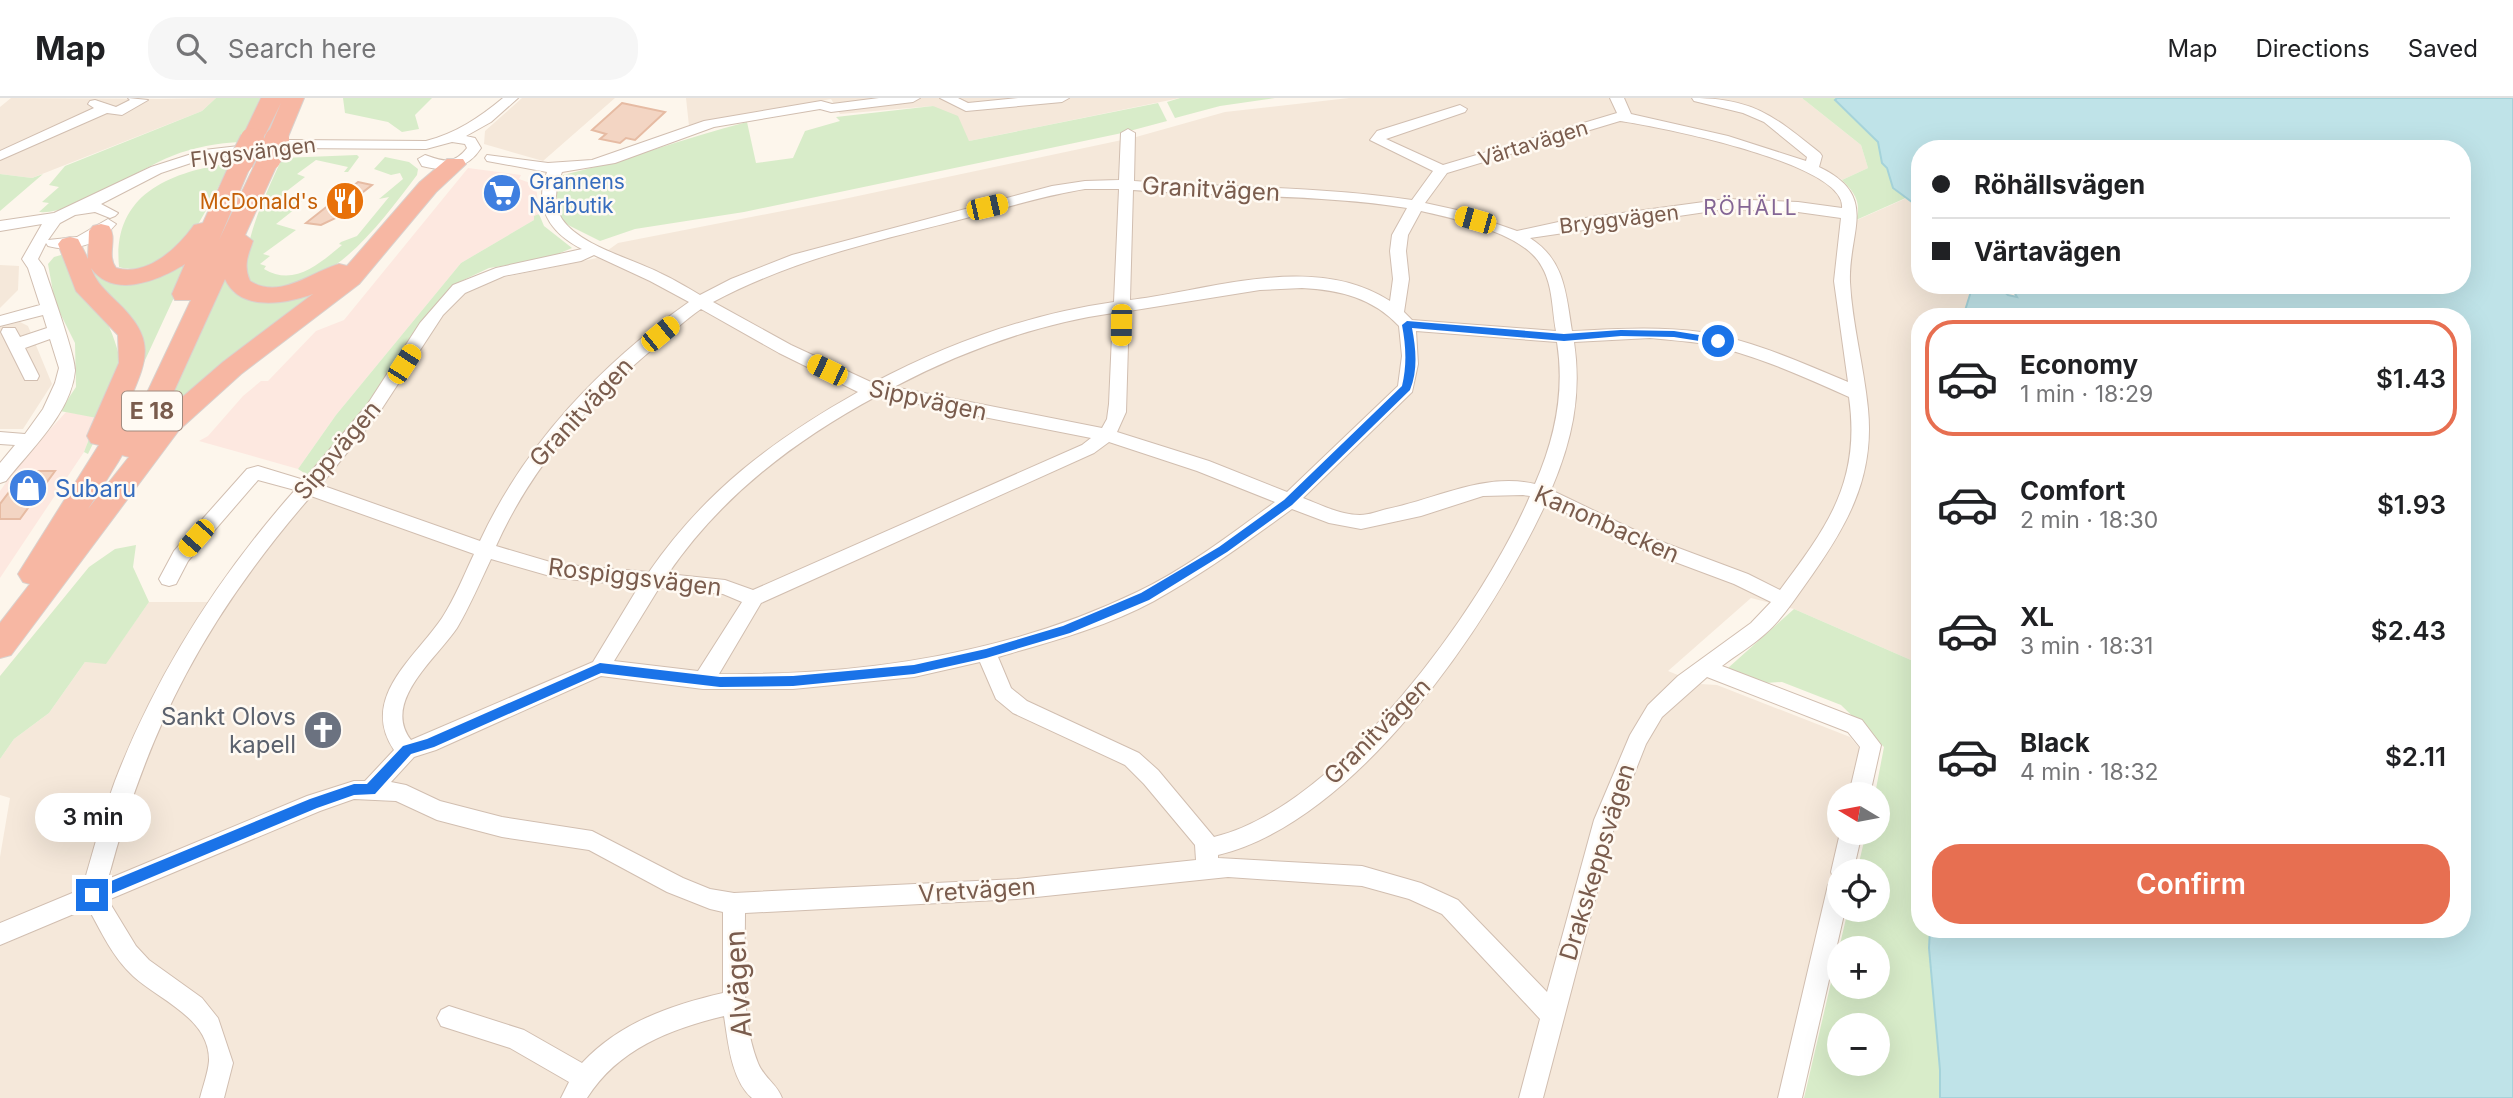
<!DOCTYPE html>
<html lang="en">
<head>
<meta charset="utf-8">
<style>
  :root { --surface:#fff; --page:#f6f6f6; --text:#202124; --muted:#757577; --line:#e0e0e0; --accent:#e76f51 }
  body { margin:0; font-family:Inter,sans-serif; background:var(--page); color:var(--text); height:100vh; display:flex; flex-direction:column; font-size:26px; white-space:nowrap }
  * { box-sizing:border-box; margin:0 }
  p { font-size:23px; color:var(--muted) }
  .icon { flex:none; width:38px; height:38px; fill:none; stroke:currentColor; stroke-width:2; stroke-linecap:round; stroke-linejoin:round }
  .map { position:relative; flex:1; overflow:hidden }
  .sheet { position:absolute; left:1911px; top:210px; width:560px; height:630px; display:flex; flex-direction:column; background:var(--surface); border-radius:28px; box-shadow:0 7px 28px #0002 }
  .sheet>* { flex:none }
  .guide { position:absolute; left:1911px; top:42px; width:560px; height:154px; border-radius:28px; box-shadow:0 7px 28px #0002; display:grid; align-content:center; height:154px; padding:0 21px; background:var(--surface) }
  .needle { width:46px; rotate:280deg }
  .tools { position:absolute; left:1827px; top:684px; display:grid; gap:14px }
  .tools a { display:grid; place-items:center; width:63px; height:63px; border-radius:50%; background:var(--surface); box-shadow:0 7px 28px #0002; font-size:35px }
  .end { position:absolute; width:32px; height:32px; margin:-16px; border:9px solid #1a73e8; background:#fff; box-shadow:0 0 0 4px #fff }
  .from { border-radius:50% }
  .bubble { position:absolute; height:49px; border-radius:24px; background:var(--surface); box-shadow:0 7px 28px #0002; font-size:23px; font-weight:600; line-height:49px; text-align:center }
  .car { position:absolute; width:21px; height:42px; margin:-21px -10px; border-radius:9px; box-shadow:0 0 5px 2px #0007; background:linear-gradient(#f5c518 24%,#345 0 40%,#f5c518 0 76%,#345 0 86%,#f5c518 0) }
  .guide b { display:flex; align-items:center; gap:24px; height:66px; font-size:26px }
  .guide b+b { border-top:2px solid var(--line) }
  .guide i { width:18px; height:18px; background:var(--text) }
  ul { padding:12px 0 0; list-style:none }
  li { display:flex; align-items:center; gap:21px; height:116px; margin:0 14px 10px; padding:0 7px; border:4px solid transparent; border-radius:28px }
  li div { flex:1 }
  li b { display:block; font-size:26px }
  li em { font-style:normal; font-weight:600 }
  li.on { border-color:var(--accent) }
  li>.icon { width:63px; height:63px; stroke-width:1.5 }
  .action { display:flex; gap:14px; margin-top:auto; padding:14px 21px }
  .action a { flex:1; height:80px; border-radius:28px; background:var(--accent); color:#fff; font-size:28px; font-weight:600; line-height:80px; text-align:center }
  header { display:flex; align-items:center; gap:42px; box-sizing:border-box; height:98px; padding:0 35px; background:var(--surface); border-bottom:2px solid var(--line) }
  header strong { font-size:33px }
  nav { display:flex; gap:38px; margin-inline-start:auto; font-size:24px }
  .search { width:490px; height:63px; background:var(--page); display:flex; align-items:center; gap:18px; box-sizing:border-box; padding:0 24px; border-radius:28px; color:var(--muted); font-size:26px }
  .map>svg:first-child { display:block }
  .residential { fill:#f5e8da }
  .commercial { fill:#fde8e0 }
  .green { fill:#d8ecc9; fill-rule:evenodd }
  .water { fill:#bfe3e8; stroke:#a5d3da; stroke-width:2 }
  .building { fill:#f3d5c3; stroke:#e6bba3; stroke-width:2 }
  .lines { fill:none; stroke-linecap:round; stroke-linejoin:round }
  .minor-casing { stroke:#d1beb0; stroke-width:2 }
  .highway-casing { stroke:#dad1cd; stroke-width:2 }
  .minor { fill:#fff; fill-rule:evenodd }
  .highway { fill:#f7b7a3; fill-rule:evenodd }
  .highway-bridge-casing { stroke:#dad1cd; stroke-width:26; stroke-linecap:butt }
  .highway-bridge { stroke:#f7b7a3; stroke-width:24 }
  .route { fill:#1a73e8 }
  .labels { text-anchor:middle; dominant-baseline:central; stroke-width:5; stroke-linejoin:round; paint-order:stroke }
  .far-street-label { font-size:21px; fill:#7a5c4d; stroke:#fffaf3 }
  .far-shop-label { font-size:21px; fill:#366cbe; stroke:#fffaf3; text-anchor:start }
  .far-food-label { font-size:21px; fill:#c56008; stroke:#fffaf3; text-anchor:end }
  .far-neighbourhood-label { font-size:21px; letter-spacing:2px; fill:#846695; stroke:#fffaf3 }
  .shield { fill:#fffaf3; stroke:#a28b7f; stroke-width:2 }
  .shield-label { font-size:23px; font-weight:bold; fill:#7a5c4d }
  .street-label { font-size:24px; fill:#7a5c4d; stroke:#fffaf3 }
  .shop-label { font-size:24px; fill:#366cbe; stroke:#fffaf3; text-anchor:start }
  .worship-label { font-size:24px; fill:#5b616d; stroke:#fffaf3; text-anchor:end }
  .near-street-label { font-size:28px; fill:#7a5c4d; stroke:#fffaf3 }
</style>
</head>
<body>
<header>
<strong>Map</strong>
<div class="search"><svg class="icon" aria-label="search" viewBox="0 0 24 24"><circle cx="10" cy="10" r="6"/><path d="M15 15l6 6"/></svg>Search here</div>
<nav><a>Map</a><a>Directions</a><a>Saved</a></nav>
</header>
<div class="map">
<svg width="2513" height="1000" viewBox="0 0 2513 1000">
  <rect width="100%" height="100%" fill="#fdf6ec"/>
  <path class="residential" d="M11,0L160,1L216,0L202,13L32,80L0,76V9Z
    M522,0H615L543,63L484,46L485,33Z
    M686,0H1180L969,43L933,8L840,16L831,1L689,28Z
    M1349,0H1802L1861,47L1868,70L1842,82L1838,79L1830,85L1857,122L1909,99L1920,110V187H1973L1963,219H1920V566L1794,511L1751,500L1668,573L1700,586L1717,587L1850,639L1860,651L1851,696H1839V735H1842L1780,1000H0V848L100,805L112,773L107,764L129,693L179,581L241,477L306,403L313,400L323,388L317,385L439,218L461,194L481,184L597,160L618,145L839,102L1136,39L1225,14Z
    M0,167L19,168L18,192L0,210Z
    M20,224L28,228L52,286L23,331H0V229Z
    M149,504H211L146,620L104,714L82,793L0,828V759L10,700L0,697V661L14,641L49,615L85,564L106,565Z"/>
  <path class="commercial" d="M468,70L521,77L519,81L536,87L539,116L534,118V122L461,165L336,317L298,371L199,343L208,338L243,298L261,283H268L316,233L344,222Z
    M66,314L97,319L84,354L0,480V393L22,362Z"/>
  <path class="green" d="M216,0H260L241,44C218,45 194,49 172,58C136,72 75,117 39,114L49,105L42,104L59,89L49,87L65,68L202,13Z
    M343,0H432L415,17L419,31L402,34L388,24L345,15Z
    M1180,0H1275L1220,8L1175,20L1167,4Z
    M1802,0H1837L1835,3L1878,44L1920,95V110L1908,99L1856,122C1862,104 1854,94 1842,82L1868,70L1861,47Z
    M1158,5L1167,23L1122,35L744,114L635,131L600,143L556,121L551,94L563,77C625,63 685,40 747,24L756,65L793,60L805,33L840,23L836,19L933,8L958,18L969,43Z
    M357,57L359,59L348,74H344L348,69L316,62L297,76L305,79L283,96L302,102L300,107L276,126L296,132L263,156L270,158L260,166L266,168L264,171C294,189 319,166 342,147L339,146L341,144L357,138L389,99L379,101L403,81L400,75L391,77L374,71L385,59L409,64L418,71L417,77C385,119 343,178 290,188C272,192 260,193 245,180C245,136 265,99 282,60Z
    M231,65C217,90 205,119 187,142C175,160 140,176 119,169C112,96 170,74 231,65Z
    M0,76L32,80L43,76L0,113Z
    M539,116L544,128L572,150L546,161L489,170L457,185L436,208L383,287L309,378L298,371L336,317L461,165L534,122V118Z
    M94,145C93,161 92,176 109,183L195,154L134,286L138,265L91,178L88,147Z
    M68,155C86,186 126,244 120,280C116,306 99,332 88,356L84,354L97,320L60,313L76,289L75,245L55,205L48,166L54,159Z
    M362,162L155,331L226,174L233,194L245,201L266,204Z
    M136,447L133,469L149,504L106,566L85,564L49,615L14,641L0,661V578L89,469L115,451Z
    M1794,511L1920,566V831H1930L1929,850L1940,972V1000H1804L1848,812H1878V774L1857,773L1866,735H1878V696H1875L1884,649L1841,607L1782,584L1765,585L1728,570ZM1839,850H1878V889H1839ZM1839,928H1878V966H1839Z"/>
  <path class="water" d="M1837,0H2513V1000H1940V972L1929,850L1930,831H2462V219H1963L1973,187L1998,188L2008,197L2017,199L2010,187H2462V51H1920V110L1893,90L1887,70L1882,65L1878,44L1835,2Z"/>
  <path class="building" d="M622,5L665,14L635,42L626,40L620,45L600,41L606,36L592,32Z
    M358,84L372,87L353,102L359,103L342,117L321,127L306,125Z
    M25,373H55L20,421H0V406Z"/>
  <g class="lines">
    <g class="minor-casing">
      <path id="minor" d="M128,0L148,2L122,17L107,15L0,62V53L94,10L88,6L90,3L95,2L116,9L130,2Z
        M503,0H518L491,24L466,38L475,40L481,50C467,72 446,74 422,68L418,61L425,57C442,63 453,68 467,50L465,46L452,44L426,51L290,50L206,60L161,75L101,106L118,115L115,118L110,120L95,114L75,117L60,125L48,142L77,139L108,121L116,126C100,146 72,155 48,148L46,145L38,161L44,169C50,188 76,258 75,273C71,315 31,351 6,383L0,385V365L15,347L0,346V334L25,336L43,311L55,285L59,270L50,241L25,250L39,278L37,282H25L1,234L3,230H15L20,239L47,230L43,217L0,228V218L40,207L28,170L22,161L42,126L0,133V123L54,115L151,69L204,52L290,42L426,43C456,35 479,20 503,0Z
        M879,0H920L913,4L831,14L820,11L714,29L615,65L562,74C556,90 552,106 562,121C580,148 634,161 662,176C675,182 688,190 700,197L731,181L792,157L1052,88L1085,83L1119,82L1121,35L1128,31L1135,35L1134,83C1226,90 1320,88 1412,102L1433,73L1370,42L1377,33L1460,7L1467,11L1465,14L1386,41L1443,67L1617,15L1610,0H1624L1631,16L1728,38L1806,63L1807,59L1764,24L1743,15L1694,3L1692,0C1754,0 1775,19 1820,55L1822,58L1819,69C1880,98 1848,133 1850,184C1852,226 1864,268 1868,311C1875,382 1845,431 1805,487C1793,504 1781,522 1765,536C1752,548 1736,557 1722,568L1862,622L1881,647L1870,696H1849L1860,649L1848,634L1707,579L1662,619L1646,646L1616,722L1543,1000H1519L1540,921L1442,816L1409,801L1362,788L1228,779L1017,801L745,815C745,863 740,920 758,965C764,980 777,986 782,1000H752C731,982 728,943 724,918C670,931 618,951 587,1000H561L569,984L510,950L441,928L437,920L441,912L449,908L524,932L582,965C619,925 671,907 723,895V814L710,811L667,794L589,752L502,739L437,722L396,703L354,701L320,713L108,802L136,848L149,862L202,900L218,920L233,965L224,1000H200C203,988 208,975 209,963C210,920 159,902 133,878C113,860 101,833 88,810L0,847V825L82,791C93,755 102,718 115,683C157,575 218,479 295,392L258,382L188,463L176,486L169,488L162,486L159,481L174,453L247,371L258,368L304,382L367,307L420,225L453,187L496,170L582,151C550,135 533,109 547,74L487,63L485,60L487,57L548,65L592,62L704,23L821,3L832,6ZM1620,23C1655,28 1847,65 1842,110L1798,104L1726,101L1563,123L1517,133L1457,112L1425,105L1447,75ZM1085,91H1119L1114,204C1029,216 949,245 873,285L791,247L713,204C790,163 872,144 955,123C999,112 1041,98 1085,91ZM1133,92C1224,99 1317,96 1407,110L1392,137L1390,153L1393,181L1390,203C1314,154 1212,192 1130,202ZM1726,111L1798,114L1841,120L1834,183L1848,284C1800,264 1752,242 1701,234C1658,228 1615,231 1572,233C1566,196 1565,162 1530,140ZM1421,113C1455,121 1525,135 1542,169C1553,188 1552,212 1556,233L1412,222L1404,214L1409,181L1406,153L1408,137ZM594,157L650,183L689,204C602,265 525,346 480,443L321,387L379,315L443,217L465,195L504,178L581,163ZM1302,190C1340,192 1373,200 1399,228L1402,258L1398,288L1287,394L1209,363L1117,334L1126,314L1129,213L1260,192ZM701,211L779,255L858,294C773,342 705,393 649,474L557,466L496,448C532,368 588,305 655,249C670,236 685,222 701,211ZM1113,215L1109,306L1107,321L1102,330L894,289C963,253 1036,226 1113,215ZM1416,233L1557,244C1565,294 1555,340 1535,386C1485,374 1436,401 1387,411C1379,413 1369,417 1360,417C1341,417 1321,407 1303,400L1412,294L1418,266ZM1650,240C1668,242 1687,243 1705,246C1756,257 1802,278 1849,299C1861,383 1828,428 1780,492L1748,476L1649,439L1551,392C1572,343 1582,297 1574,244ZM877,298L1091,340L1082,347L753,492L725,482L668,476C721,398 795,342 877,298ZM1109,344L1197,373L1275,404C1231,436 1187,470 1137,494C1009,556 860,578 719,576L761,505L1094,355ZM1523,397L1530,398C1482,511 1338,709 1214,739L1158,672L1139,655L1027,603L1011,590L998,559C1050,544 1106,529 1154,503C1203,476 1247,444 1292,411L1329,425L1361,431L1421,418L1483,398ZM311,398L474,456C464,477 455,500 442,520C415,560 359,600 394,652L365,683H354L307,698L108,781C149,626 207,518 311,398ZM1546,405L1635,449L1734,486L1771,504L1751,525L1678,578L1648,607L1630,637L1594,722L1547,894L1458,802L1421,785L1362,768L1218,760V757C1356,724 1489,527 1546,405ZM491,461L557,480L639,488L593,564L411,642C381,604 437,560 457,530C470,508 480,484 491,461ZM659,490L723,496L742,504L698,573L614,563ZM980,564L996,601L1013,615L1125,667L1144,686L1195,747L1196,762L1017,781L734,795L710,791L683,780L592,733L502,719L440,703L406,687L391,684L414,659L436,652L601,578L703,591H793L914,579Z
        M940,0H958L968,5L1018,0H1069L1062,4L966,13Z
        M1840,735H1862L1853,774H1839V812H1845L1802,1000H1778L1828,787L1833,779L1831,774Z"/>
    </g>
    <g class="highway-casing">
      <path id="highway" d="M261,0H304L285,46H269L266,41L281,5L260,47H244L241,42Z
        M269,53L277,55L280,60L245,137L253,143C248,157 243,168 250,183C280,202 311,174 339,166L347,168L420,84L447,61H463L466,66L436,94L359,186L241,276L179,332L11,557L0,560V525L30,486L23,484L18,476L99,347L91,345L87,338L119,265L118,237L76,193L58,146L62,141L70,139L78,141L88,161L89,133L93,128L101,126L109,128C118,141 106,157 116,170C147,179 178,150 194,127L203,125L233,59H249L252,64L219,142L258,60L261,55ZM185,166L172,196L175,202H191L137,316L126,311C146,263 159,244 117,204C106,193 96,185 91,170C113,201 158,183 185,166ZM225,181C240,214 285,206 313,196L223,264L164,315ZM122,357L129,359L88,411L118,364Z"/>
    </g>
    <use href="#minor" class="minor"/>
    <use href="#highway" class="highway"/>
    <g class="highway-bridge-casing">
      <path id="highway-bridge" d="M269,60L277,41
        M241,64L252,42"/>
    </g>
    <use href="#highway-bridge" class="highway-bridge"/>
  </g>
  <path class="route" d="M1407,223L1564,236L1621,232L1674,233L1718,240L1723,243L1718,246L1674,239L1621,238L1564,243L1412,230C1416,251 1418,272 1410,292L1292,407L1227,454L1149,502L1070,535L986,560L914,576L793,588L720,589L601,575L434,649L411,656L375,696L354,697L317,710L92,804L85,797L87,793L310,701L354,686H367L403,648L427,641L600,565L720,579L793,578L914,567L986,551L1063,528L1141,495L1219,449L1284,402L1402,288C1407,267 1406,248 1402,227Z"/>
  <defs>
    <g id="supermarket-disc" transform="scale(2.0125)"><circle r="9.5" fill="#3f7fe0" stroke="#fffaf3"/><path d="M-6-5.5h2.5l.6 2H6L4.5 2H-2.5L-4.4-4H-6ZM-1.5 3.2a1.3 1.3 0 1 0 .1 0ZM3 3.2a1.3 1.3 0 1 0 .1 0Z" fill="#fff"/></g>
    <g id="restaurant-disc" transform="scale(2.0125)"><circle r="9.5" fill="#e8710a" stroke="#fffaf3"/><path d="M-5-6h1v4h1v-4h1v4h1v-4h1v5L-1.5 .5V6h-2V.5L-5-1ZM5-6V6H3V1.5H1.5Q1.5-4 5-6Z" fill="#fff"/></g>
    <g id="shop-disc" transform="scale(2.0125)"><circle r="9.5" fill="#3f7fe0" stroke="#fffaf3"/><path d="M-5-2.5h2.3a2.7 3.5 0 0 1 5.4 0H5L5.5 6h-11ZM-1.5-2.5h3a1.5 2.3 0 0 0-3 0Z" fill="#fff"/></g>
    <g id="church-disc" transform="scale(2.0125)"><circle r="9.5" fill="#6b7280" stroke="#fffaf3"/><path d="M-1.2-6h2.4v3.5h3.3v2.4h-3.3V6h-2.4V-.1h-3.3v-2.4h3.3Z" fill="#fff"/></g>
  </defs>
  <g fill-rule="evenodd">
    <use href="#supermarket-disc" x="502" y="95"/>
    <use href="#restaurant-disc" x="345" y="103"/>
    <use href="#shop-disc" x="28" y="390"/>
    <use href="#church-disc" x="323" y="632"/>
  </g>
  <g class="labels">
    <g class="far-street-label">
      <text transform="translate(1533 45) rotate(-17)">Värtavägen</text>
      <text transform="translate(253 54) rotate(-7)">Flygsvängen</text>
      <text transform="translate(1619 121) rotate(-7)">Bryggvägen</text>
    </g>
    <g class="far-shop-label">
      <text x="529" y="83">Grannens<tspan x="529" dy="24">Närbutik</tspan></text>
    </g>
    <g class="far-food-label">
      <text x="318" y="103">McDonald's</text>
    </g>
    <g class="far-neighbourhood-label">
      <text x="1751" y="109">RÖHÄLL</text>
    </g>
    <rect class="shield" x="122" y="293.5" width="60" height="39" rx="5"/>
    <g class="shield-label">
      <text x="152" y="313">E 18</text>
    </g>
    <g class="street-label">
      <text transform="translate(1211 91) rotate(3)">Granitvägen</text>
      <text transform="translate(928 302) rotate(12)">Sippvägen</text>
      <text transform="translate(581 314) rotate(-47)">Granitvägen</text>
      <text transform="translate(337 352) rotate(-50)">Sippvägen</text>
      <text transform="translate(1607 426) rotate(24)">Kanonbacken</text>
      <text transform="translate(635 479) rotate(7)">Rospiggsvägen</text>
      <text transform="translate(1377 633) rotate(-45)">Granitvägen</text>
      <text transform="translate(1597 764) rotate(-73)">Drakskeppsvägen</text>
      <text transform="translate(977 792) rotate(-4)">Vretvägen</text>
    </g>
    <g class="shop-label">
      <text x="55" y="390">Subaru</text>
    </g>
    <g class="worship-label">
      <text x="296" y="618">Sankt Olovs<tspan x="296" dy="28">kapell</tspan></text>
    </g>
    <g class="near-street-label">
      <text transform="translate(738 886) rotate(-94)">Alvägen</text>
    </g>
  </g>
</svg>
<div class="tools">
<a><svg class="needle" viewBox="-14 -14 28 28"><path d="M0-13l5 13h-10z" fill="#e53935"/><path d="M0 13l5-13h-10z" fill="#757577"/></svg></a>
<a><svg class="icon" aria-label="locate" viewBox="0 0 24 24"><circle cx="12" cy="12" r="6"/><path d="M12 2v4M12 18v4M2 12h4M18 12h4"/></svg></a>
<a>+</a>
<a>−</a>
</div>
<i class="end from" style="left:1718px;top:243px"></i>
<i class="end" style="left:92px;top:797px"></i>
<div class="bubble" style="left:35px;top:695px;width:116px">3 min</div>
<i class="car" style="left:987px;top:109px;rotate:77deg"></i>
<i class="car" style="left:1475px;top:122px;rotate:286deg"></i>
<i class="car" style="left:1121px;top:227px;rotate:181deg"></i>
<i class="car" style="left:660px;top:236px;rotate:51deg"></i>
<i class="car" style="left:404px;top:266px;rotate:33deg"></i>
<i class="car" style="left:827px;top:272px;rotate:296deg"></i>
<i class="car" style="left:196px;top:440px;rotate:221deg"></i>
<div class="guide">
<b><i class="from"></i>Röhällsvägen</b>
<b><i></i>Värtavägen</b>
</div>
<section class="sheet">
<ul>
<li class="on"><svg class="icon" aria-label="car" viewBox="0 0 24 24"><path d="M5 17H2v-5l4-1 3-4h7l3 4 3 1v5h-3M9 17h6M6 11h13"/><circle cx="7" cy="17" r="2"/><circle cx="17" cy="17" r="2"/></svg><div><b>Economy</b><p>1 min · 18:29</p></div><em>$1.43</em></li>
<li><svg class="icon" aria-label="car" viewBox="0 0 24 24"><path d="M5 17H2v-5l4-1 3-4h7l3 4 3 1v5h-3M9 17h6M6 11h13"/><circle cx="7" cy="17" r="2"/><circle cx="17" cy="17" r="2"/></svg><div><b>Comfort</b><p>2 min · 18:30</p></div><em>$1.93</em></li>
<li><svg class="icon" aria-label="car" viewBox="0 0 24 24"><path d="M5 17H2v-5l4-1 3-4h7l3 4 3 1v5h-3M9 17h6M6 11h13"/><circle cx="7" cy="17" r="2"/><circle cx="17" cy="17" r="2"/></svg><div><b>XL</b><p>3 min · 18:31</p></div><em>$2.43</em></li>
<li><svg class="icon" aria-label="car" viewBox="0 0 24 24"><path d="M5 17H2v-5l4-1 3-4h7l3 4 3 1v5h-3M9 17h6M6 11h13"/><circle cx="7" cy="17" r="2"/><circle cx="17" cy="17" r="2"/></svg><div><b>Black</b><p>4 min · 18:32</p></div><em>$2.11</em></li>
</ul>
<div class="action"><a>Confirm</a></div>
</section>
</div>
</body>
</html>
